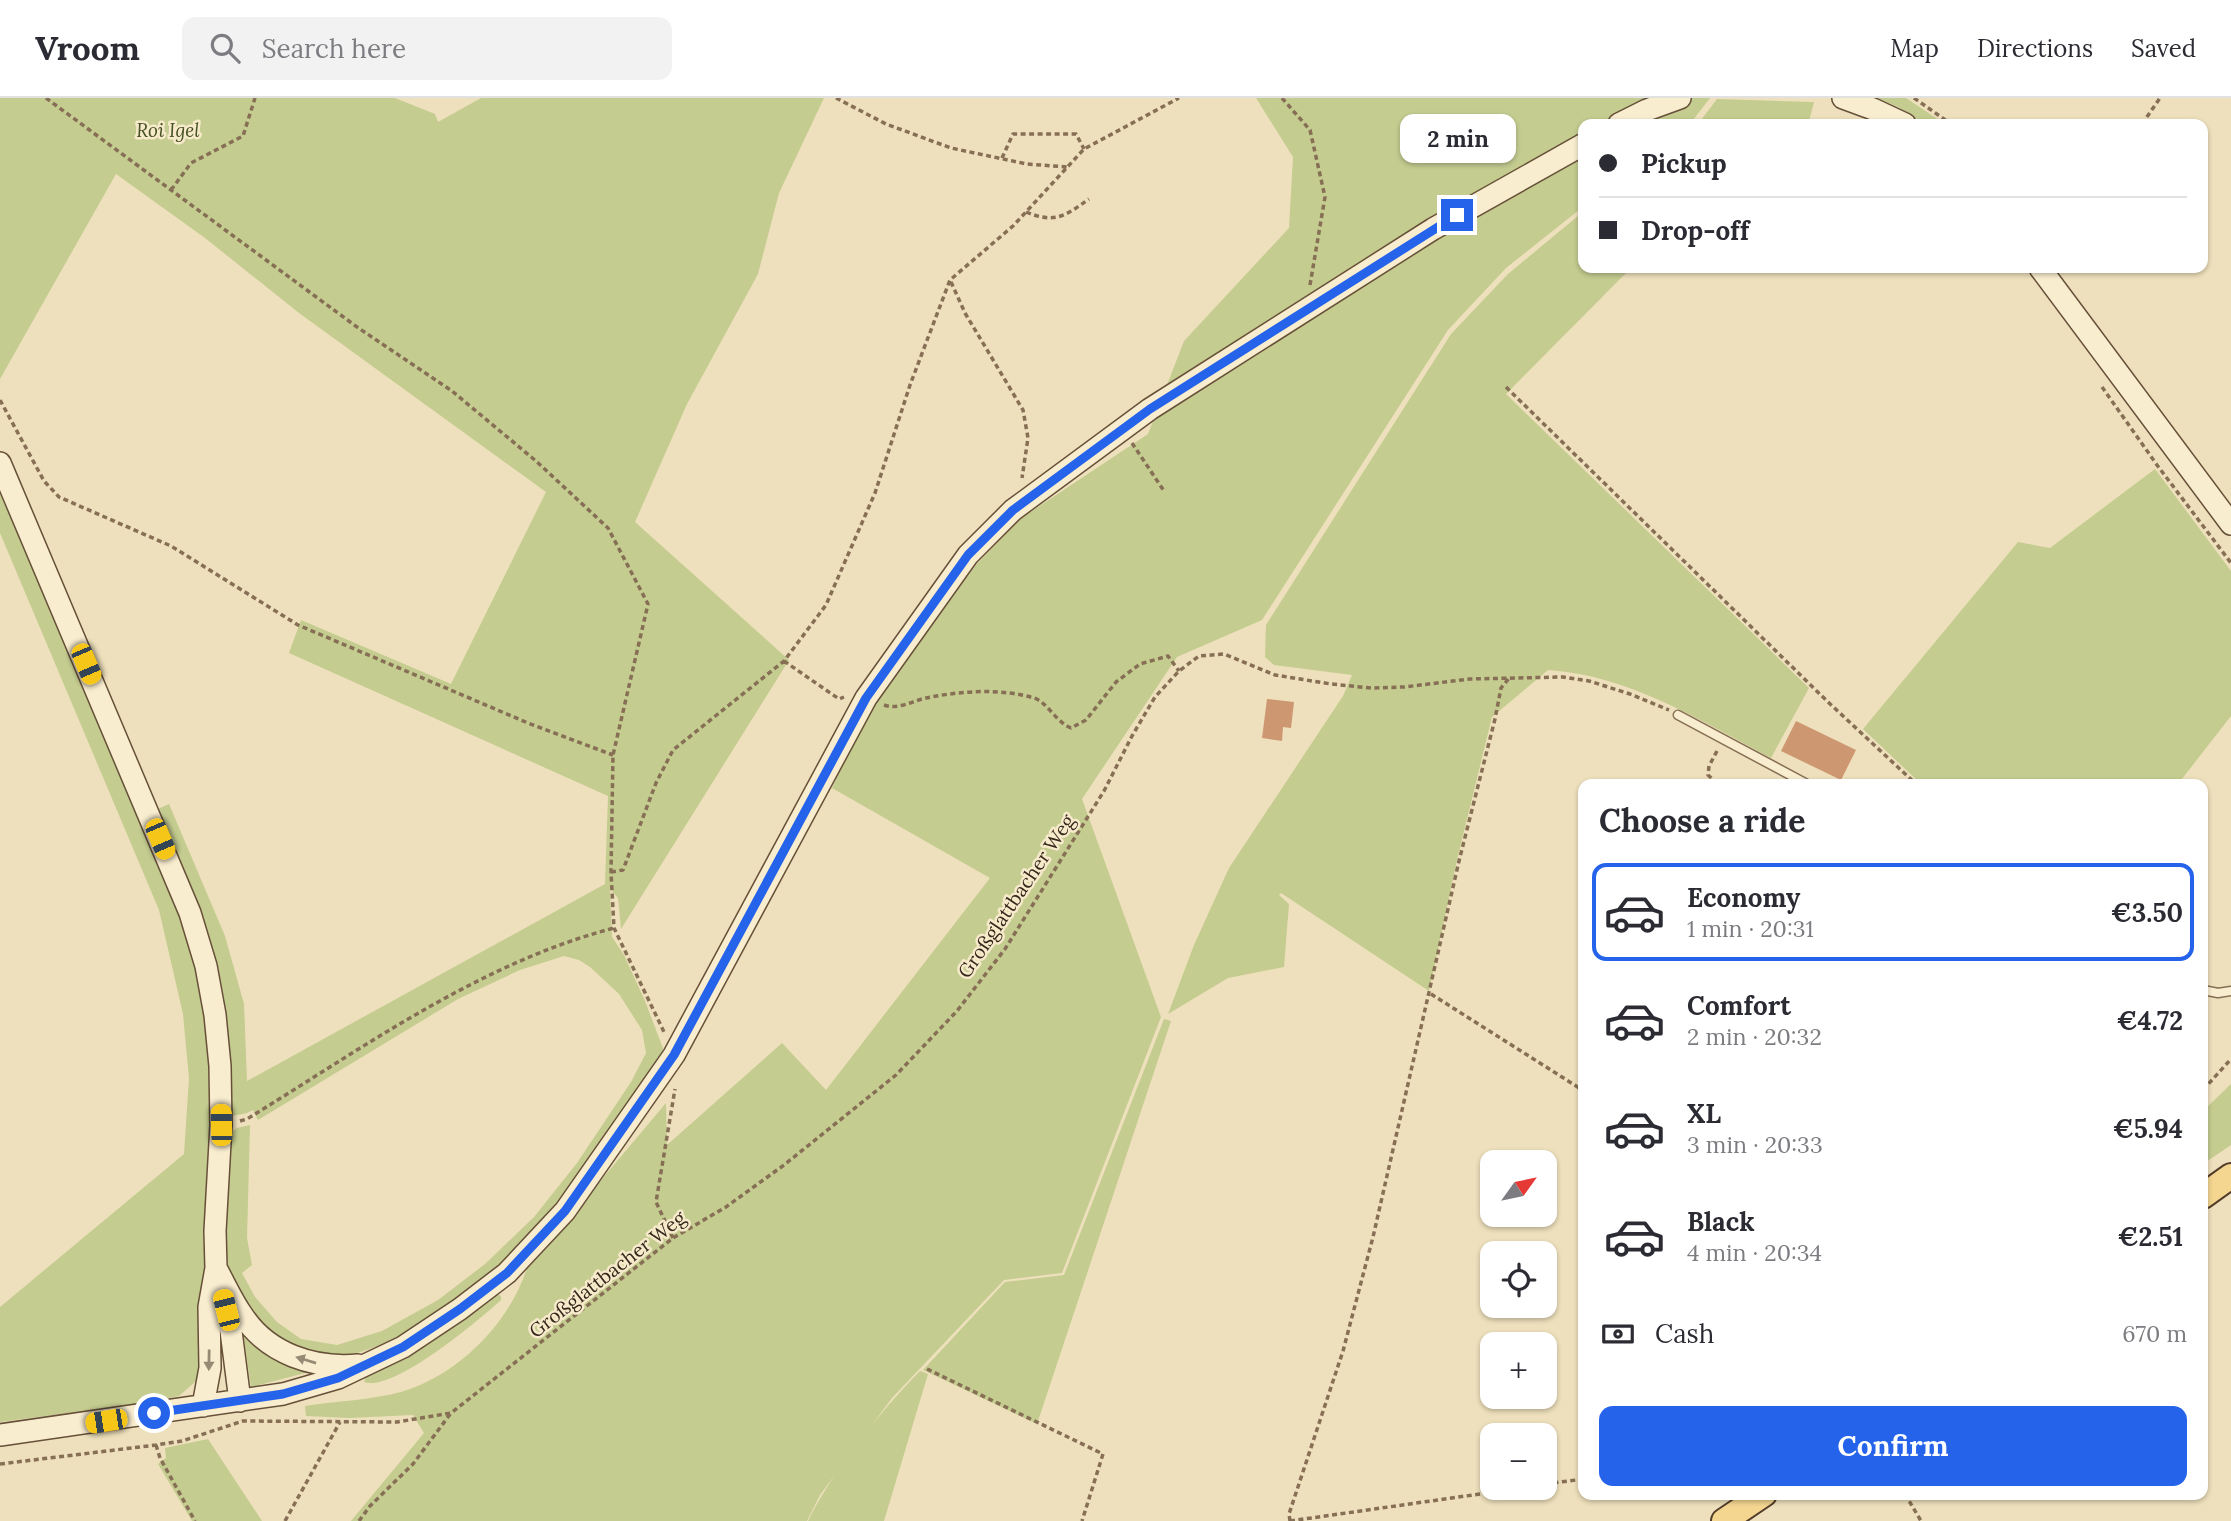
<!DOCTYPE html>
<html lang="en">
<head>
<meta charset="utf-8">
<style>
  :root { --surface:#fff; --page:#f2f2f3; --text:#2b2b33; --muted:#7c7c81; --line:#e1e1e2; --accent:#2563eb }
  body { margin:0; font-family:Lora,serif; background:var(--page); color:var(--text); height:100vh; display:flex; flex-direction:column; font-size:26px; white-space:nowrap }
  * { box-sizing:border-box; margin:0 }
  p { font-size:23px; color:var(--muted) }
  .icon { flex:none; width:38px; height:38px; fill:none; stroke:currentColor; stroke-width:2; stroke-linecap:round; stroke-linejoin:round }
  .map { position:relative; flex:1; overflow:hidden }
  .drawer { position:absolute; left:1578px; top:681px; width:630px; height:721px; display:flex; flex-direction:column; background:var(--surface); border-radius:14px; box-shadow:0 2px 5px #0004 }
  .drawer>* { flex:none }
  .guide { position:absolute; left:1578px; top:21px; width:630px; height:154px; border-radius:14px; box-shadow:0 2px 5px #0004; display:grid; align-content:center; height:154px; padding:0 21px; background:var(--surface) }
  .needle { width:46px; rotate:57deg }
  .buttons { position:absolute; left:1480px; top:1052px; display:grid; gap:14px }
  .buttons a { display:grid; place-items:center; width:77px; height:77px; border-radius:14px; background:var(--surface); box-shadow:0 2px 5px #0004; font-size:35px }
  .end { position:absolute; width:32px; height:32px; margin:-16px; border:9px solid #2563eb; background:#fff; box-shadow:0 0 0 4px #fff }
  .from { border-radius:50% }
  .bubble { position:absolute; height:49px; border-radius:14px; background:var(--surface); box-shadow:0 2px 5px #0004; font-size:23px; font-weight:800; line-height:49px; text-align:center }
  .car { position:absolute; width:21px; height:42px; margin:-21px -10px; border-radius:9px; box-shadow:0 0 5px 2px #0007; background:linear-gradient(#f5c518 24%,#345 0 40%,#f5c518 0 76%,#345 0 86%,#f5c518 0) }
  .guide b { display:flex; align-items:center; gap:24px; height:66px; font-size:26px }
  .guide b+b { border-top:2px solid var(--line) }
  .guide i { width:18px; height:18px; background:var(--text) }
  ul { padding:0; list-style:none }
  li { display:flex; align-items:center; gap:21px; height:98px; margin:0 14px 10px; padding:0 7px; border:4px solid transparent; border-radius:14px }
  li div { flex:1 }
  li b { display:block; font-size:26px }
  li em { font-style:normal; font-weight:800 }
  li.active { border-color:var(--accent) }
  li>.icon { width:63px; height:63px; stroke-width:1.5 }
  h2 { padding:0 21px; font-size:32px; line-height:84px }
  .pay { display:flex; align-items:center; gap:18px; height:77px; padding:0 21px; font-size:26px }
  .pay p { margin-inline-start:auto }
  .cta { display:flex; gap:14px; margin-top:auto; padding:14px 21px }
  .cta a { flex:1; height:80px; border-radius:14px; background:var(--accent); color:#fff; font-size:28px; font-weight:800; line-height:80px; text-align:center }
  header { display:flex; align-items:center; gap:42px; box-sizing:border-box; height:98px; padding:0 35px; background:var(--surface); border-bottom:2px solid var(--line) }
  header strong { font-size:33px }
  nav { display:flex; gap:38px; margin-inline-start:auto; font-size:24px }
  .search { width:490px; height:63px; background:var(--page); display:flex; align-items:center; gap:18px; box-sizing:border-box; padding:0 24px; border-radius:14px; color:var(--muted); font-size:26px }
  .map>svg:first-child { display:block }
  .green { fill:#c4cc90 }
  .building { fill:#cd9871 }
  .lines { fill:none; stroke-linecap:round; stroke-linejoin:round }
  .lane-casing { stroke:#866f55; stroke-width:11 }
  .secondary-casing { stroke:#675039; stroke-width:24 }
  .primary-casing { stroke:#533d2a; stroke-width:28 }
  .path { stroke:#866f55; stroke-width:3.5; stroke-dasharray:5 3.5; stroke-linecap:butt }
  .lane { stroke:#f9edcf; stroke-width:8 }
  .secondary { stroke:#f9edcf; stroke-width:21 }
  .primary { stroke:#f4d691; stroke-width:24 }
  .oneway { fill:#968a75 }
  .route { stroke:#2563eb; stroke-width:9 }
  .labels { text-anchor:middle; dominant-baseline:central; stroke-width:5; stroke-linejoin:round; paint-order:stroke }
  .park-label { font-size:19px; font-style:italic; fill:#455121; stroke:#f6eacb }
  .street-label { font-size:19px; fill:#34271b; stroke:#f6eacb }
</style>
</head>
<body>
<header>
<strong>Vroom</strong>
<div class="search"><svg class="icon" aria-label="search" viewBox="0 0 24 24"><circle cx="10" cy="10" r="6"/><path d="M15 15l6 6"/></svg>Search here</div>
<nav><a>Map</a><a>Directions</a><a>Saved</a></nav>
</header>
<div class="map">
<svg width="2231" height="1423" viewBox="0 0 2231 1423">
  <rect width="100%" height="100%" fill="#eee0bc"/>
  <path class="green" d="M0,0H395L435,16L438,24L481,0H824L779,95L758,176L687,306L635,424L789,562L621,831L618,800L610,791L612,839L624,857L645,903L664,953C592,1060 523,1172 406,1234C367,1255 334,1268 291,1248C206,1209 224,1112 228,1037L237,1030L250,1027L247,1140L252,1167L242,1175L255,1199L277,1224L301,1241L337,1247L382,1233L438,1202L485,1166L534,1119L577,1065L631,984L646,955L642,932L619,896L590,869L579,862L564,858L520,872L458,901L258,1022L253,1012L247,1015L228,1019L192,795L158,711L169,706L225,838L244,906L247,983L605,786L608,698L289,555L301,522L451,586L546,394L299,215L205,140L116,76L0,281Z
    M1256,0H1710L1690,26H1584V108L1506,170L1448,232L1262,522L1177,559L1082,701L1161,919L1062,1175L1004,1182L892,1300L820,1397L807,1423H351L424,1335L413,1317L349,1320L306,1318L305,1308C337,1303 371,1302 401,1294C458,1277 509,1226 527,1170L666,1005L667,1047L782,945L826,992L990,780L832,690L867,611L976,467L1020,421L1148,336L1184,243L1289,130L1293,59Z
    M1877,0H1906L1945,26H1925L1898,9Z
    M1717,1L1814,4L1809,23L1804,26H1698Z
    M1584,113V170H1631L1506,296L1809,590L1771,660C1701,623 1629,577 1548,572L1492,619L1457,762L1429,893L1281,795L1279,797L1289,806L1284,869L1228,880L1168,916L1194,847L1229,770L1343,598L1352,577L1274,567L1265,559L1266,527L1451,236L1508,176Z
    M2155,371L2231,473V618L2178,686H1921L1863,631L2018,444L2050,450Z
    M0,387L179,811L198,869L207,918L213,1008L204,1169L203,1264L195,1284L179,1298L151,1304L0,1324V1209L184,1056L189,980L183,916L159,812L0,435Z
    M1164,921L1171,923L1037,1326L923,1272L1005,1184L1064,1177Z
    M2231,986V1047L2203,1066V1013Z
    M497,1196L501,1198V1202C479,1222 393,1295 364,1284L367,1275L466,1219Z
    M243,1234L313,1273L251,1289Z
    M920,1273L928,1276L884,1423H808C834,1371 879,1315 920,1273Z
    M208,1341L262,1423H192L158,1366L166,1360L165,1350Z"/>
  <path class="building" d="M1267,601L1294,604L1291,630L1283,629L1282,643L1262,640Z
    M1796,623L1856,652L1841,682L1781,653Z"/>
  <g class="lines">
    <g class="lane-casing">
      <path id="lane" d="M1678,617L1807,686
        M2203,892L2218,895L2231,893"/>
    </g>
    <g class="secondary-casing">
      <path id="secondary" d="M1843,0L1873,11L1905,26
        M1619,26L1647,12L1680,0
        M2040,170L2231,426
        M0,365L190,815L206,868L215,917L220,968L221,1027L215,1133L216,1170L209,1209L210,1270L203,1308
        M216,1170C225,1186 232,1203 243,1218C268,1256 314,1271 358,1267
        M223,1199L231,1233L240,1303
        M0,1337L283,1296L338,1280L403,1249L460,1211L507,1175L565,1113L674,957L866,600L968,457L1013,412L1150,311L1433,131L1584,46"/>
    </g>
    <g class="primary-casing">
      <path id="primary" d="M2203,1098L2231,1078
        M1724,1423L1764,1396"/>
    </g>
    <path class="path" d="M46,0L357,229L452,293L536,363L608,430L648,506L613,657L611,774L614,830L665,936
      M836,0L886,26L951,50L1027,66L1067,69
      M1282,0L1310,32L1325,99L1310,187
      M1914,0L1951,26
      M2142,26L2160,0
      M1002,60L1013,36H1076L1084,51
      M171,92L191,65L243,38L255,0
      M1026,114C1055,126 1065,118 1089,101
      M951,184L965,215L1023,312L1028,340L1022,380
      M1506,289L1828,604L1916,686
      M2102,289L2157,367L2231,465
      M0,302L44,383L59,399L171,448L298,527L528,625L613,657
      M1132,345L1164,393
      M784,563L839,601L844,599
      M884,607C898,612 912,603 926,600C960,593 1000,590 1034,600C1047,604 1056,624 1071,630L1086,622L1116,584L1140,566L1168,558L1179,573
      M1717,653L1709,668L1708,677L1718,686
      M611,774L623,772L656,685L673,652L784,563L826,507L875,395L910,287L950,182L1013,128L1084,51L1179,0
      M1431,896L1584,993
      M2203,992L2231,961
      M240,1023L247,1021C363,950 480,865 614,830
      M673,1140L656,1104L675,991
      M927,1271L1103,1356L1082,1423
      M156,1347L160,1360L195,1423
      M0,1366L156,1347L182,1343L243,1323L397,1324L451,1315L673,1140L726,1109L784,1067L896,977L957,913L1005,851L1104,693L1132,638L1155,599L1179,573L1199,558L1224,556L1275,577L1331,586L1371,590L1404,589L1470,581L1563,579L1589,583L1630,596L1669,612
      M1545,1386L1584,1381
      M1905,1396L1921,1423
      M285,1423L340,1324
      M359,1423L370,1408L413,1366L451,1315
      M1290,1423L1289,1416L1343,1253L1373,1139L1459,763L1495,621L1501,590L1510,579
      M1290,1423L1522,1390"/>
    <use href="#lane" class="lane"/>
    <use href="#secondary" class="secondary"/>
    <use href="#primary" class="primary"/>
  </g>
  <defs><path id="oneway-solid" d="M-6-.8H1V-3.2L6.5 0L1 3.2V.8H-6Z" transform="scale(1.75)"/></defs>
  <g class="oneway">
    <use href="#oneway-solid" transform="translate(209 1262) rotate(91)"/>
    <use href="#oneway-solid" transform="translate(306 1262) rotate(-163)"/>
  </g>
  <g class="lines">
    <path class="route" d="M154,1315L283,1296L338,1280L403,1249L460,1211L507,1175L565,1113L674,957L866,600L968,457L1013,412L1150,311L1457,117"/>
  </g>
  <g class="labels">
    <g class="park-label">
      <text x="168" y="32">Roi Igel</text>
    </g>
    <g class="street-label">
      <text transform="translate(1016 798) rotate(-56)">Großglattbacher Weg</text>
      <text transform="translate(607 1176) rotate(-38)">Großglattbacher Weg</text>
    </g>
  </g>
</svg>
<div class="buttons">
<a><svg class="needle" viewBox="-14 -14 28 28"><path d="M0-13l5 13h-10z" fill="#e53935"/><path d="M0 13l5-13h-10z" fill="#7c7c81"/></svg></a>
<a><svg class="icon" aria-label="locate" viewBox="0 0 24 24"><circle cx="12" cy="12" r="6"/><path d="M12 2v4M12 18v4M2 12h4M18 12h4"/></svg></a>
<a>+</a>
<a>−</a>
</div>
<i class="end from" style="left:154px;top:1315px"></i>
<i class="end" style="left:1457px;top:117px"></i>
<div class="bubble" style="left:1400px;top:16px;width:116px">2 min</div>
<i class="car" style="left:86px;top:566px;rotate:157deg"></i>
<i class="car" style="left:160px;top:741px;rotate:157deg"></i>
<i class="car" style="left:221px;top:1027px;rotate:359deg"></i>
<i class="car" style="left:226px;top:1212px;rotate:346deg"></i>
<i class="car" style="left:106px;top:1323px;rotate:261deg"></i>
<div class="guide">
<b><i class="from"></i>Pickup</b>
<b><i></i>Drop-off</b>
</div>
<section class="drawer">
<h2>Choose a ride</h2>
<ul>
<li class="active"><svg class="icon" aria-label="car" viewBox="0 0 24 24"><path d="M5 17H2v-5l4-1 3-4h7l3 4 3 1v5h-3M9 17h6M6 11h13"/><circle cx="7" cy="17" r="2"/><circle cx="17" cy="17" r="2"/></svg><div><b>Economy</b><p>1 min · 20:31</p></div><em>€3.50</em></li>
<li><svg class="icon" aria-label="car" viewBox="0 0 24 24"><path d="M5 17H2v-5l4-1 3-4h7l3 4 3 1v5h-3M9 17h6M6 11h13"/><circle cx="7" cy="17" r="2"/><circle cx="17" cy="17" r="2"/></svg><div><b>Comfort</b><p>2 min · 20:32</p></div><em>€4.72</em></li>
<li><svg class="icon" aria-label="car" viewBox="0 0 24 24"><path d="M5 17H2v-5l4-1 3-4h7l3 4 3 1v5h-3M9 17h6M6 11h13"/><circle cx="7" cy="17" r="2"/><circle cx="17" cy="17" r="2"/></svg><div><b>XL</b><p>3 min · 20:33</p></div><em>€5.94</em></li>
<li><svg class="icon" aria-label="car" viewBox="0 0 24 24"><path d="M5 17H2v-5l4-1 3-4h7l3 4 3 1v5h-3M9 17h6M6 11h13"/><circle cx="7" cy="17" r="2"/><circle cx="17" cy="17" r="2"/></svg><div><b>Black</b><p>4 min · 20:34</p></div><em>€2.51</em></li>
</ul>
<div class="pay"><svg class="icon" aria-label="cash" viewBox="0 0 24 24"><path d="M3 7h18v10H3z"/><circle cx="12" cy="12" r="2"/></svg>Cash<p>670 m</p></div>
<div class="cta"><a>Confirm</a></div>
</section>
</div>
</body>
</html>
